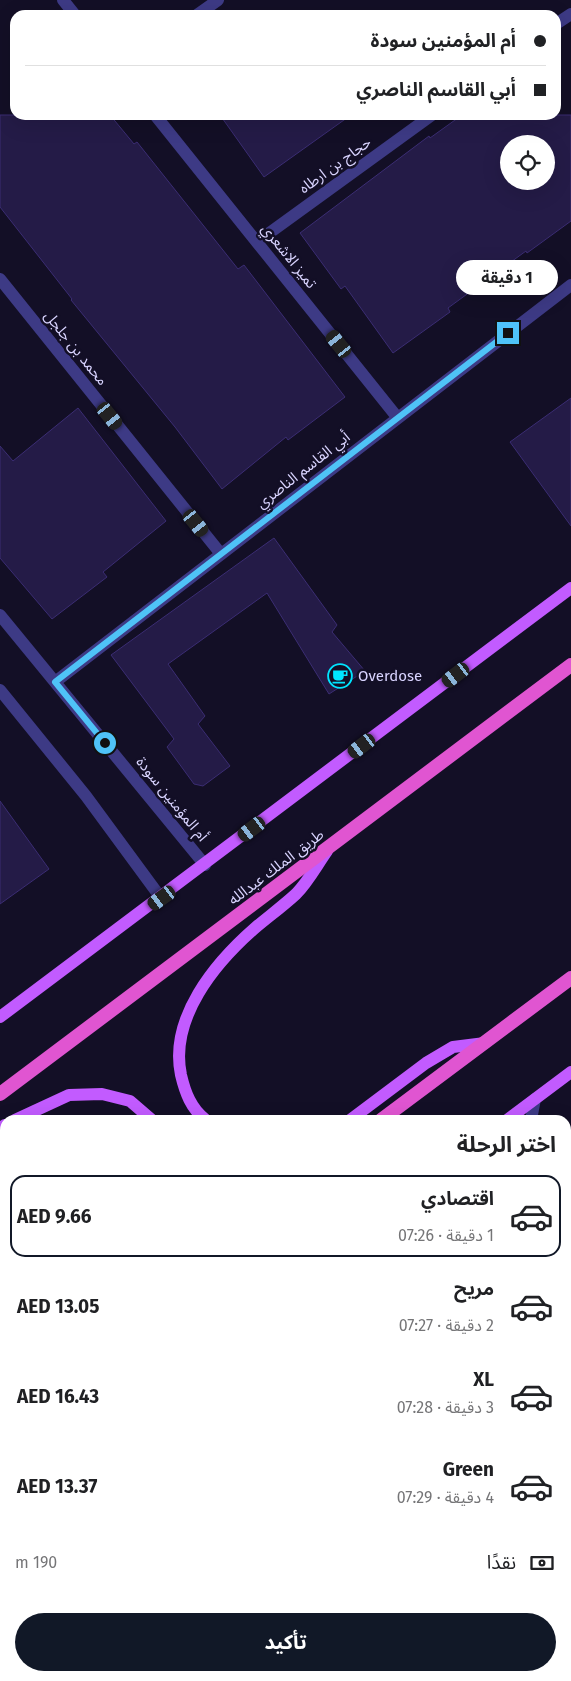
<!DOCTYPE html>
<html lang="ar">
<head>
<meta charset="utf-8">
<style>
  :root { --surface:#fff; --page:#f2f2f2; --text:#202124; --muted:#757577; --line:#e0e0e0; --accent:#111827 }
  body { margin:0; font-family:"Fira Sans","Noto Sans Arabic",sans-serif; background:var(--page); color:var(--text); direction:rtl; height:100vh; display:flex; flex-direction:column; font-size:19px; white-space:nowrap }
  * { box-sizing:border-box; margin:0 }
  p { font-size:16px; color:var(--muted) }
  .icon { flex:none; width:28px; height:28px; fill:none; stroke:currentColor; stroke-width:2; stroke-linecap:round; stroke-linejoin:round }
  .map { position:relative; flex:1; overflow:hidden; direction:ltr }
  .side { position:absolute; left:0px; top:1115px; width:571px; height:566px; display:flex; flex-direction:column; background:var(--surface); border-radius:15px 15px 0 0; box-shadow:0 5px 20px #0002; direction:rtl }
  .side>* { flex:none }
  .top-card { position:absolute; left:10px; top:10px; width:551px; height:110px; border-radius:15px; box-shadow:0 5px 20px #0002; direction:rtl; display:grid; align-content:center; height:110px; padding:0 15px; background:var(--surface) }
  .fabs { position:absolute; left:500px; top:135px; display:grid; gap:10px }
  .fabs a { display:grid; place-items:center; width:55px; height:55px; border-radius:50%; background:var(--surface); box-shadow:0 5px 20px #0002; font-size:25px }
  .end { position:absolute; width:22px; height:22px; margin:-11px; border:6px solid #4fc3f7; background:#111; box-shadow:0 0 0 2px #111 }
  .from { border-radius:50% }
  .bubble { position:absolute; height:35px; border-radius:18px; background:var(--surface); box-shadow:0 5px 20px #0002; font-size:16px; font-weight:700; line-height:35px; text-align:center; direction:rtl }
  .car { position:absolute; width:15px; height:30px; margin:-15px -8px; border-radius:6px; box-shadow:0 0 4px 1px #0007; background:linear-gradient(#222 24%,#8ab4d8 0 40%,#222 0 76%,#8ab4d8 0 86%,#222 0) }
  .top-card b { display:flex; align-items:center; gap:18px; height:48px; font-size:19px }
  .top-card b+b { border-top:1px solid var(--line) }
  .top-card i { width:12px; height:12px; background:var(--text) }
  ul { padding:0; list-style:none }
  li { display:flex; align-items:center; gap:15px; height:82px; margin:0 10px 8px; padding:0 5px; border:2px solid transparent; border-radius:15px }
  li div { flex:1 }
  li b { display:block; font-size:19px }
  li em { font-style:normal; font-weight:700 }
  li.selected { border-color:var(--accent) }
  li>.icon { width:45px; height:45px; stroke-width:1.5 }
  h2 { padding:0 15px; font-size:22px; line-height:60px }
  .pay { display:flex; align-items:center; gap:12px; height:55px; padding:0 15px; font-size:19px }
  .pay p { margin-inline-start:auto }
  .action { display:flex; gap:10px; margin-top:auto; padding:10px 15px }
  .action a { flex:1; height:58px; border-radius:30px; background:var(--accent); color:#fff; font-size:20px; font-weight:700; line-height:58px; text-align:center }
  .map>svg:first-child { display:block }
  .building { fill:#241b47; stroke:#3b2d73; fill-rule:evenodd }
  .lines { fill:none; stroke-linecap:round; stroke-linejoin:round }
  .minor { stroke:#3d3a85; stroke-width:12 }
  .primary { stroke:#c25bff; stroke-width:12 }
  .trunk { stroke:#e055d1; stroke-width:14 }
  .route { stroke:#4fc3f7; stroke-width:6 }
  .labels { text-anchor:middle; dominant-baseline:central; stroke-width:5; stroke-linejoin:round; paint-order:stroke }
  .street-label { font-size:15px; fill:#d9d4ff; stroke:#130f26 }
  .poi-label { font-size:15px; fill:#d9d4ff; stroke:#130f26; text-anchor:start }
</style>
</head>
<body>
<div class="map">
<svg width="571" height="1681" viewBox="0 0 571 1681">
  <rect width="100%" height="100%" fill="#130f26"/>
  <path class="building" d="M0,115H110L134,144L137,142L238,269L244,265L345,397L288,440L286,437L222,489L175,427L71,300L72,299L0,207Z
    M220,115H351L264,177Z
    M462,115H571V221L527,253L526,251L448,308L450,312L393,353L345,286L341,289L300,233L429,136L430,138ZM509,144H546V181H509Z
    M571,398V526L510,442Z
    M78,408L166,521L103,572L107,577L52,619L0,558V446L13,461Z
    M274,538L337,625L332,632L365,671L329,694L267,593L168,664L205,716L198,724L230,766L203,786L194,784L167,747L174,739L111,655Z
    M0,801L49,869L0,904Z"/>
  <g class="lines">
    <path class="minor" d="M63,0L75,15
      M197,15L218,0
      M556,24L571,14
      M155,115L397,417
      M257,242L432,115
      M0,279L221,554
      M0,615L205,865
      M55,682L571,285
      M0,690L86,796L161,898
      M531,1120L535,1099
      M566,1263L571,1270
      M566,1316L571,1322
      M566,1656L571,1652
      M533,1681L539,1676"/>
    <path class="primary" d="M0,1017L571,588
      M15,1120L69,1095L102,1094L130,1101L152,1120
      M206,1120C191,1109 185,1092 181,1075C169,1018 215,963 255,928C268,917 283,906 296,894C308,882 317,865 327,851
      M350,1120L426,1063L453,1047L485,1043
      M507,1120L571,1072
      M0,1128L5,1125
      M0,1493L5,1489"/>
    <path class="trunk" d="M0,1094L571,665
      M381,1120L571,978
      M0,1404L5,1400"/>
  </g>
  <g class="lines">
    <path class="route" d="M105,743L55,682L508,333"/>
  </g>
  <defs>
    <g id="cafe-ring" transform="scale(1.25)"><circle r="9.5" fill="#130f26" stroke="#00e5ff" stroke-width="1.5"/><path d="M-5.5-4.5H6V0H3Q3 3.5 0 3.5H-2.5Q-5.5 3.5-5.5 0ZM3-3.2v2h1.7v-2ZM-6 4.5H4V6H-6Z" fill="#00e5ff"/></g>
  </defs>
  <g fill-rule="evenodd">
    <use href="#cafe-ring" x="340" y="676"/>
  </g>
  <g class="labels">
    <g class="street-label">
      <text transform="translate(335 165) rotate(-36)">حجاج بن ارطاه</text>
      <text transform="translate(289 256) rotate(51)">تميز الاشعري</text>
      <text transform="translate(76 348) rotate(51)">محمد بن جلجل</text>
      <text transform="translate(303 470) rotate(-38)">أبي القاسم الناصري</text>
      <text transform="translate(172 799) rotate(51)">أم المؤمنين سودة</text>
      <text transform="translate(276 867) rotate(-37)">طريق الملك عبدالله</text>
    </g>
    <g class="poi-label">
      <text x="358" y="676">Overdose</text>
    </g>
  </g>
</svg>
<div class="fabs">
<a><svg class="icon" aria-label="locate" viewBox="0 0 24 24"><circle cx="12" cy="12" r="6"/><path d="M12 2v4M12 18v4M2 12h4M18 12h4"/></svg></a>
</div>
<i class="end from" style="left:105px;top:743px"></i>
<i class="end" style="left:508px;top:333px"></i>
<div class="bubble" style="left:456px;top:260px;width:102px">1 دقيقة</div>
<i class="car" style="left:339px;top:344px;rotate:321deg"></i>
<i class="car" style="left:110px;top:416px;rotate:141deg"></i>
<i class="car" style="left:196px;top:523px;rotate:141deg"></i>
<i class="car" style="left:456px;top:675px;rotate:233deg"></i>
<i class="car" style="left:362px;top:746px;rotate:233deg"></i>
<i class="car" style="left:252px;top:829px;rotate:233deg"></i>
<i class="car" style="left:162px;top:898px;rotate:234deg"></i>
<div class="top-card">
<b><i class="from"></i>أم المؤمنين سودة</b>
<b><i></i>أبي القاسم الناصري</b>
</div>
<section class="side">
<h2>اختر الرحلة</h2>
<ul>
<li class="selected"><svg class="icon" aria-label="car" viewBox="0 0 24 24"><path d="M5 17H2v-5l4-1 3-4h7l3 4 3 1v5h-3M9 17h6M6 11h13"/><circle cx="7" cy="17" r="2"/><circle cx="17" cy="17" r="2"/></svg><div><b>اقتصادي</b><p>1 دقيقة · 07:26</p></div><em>AED 9.66</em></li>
<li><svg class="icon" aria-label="car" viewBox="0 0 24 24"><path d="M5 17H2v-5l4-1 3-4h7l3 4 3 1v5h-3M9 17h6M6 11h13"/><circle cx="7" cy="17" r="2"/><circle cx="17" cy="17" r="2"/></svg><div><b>مريح</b><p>2 دقيقة · 07:27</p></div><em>AED 13.05</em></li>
<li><svg class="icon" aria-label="car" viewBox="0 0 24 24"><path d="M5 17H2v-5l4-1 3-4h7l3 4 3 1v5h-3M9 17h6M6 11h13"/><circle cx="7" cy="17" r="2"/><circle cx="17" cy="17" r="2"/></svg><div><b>XL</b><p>3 دقيقة · 07:28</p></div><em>AED 16.43</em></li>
<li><svg class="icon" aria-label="car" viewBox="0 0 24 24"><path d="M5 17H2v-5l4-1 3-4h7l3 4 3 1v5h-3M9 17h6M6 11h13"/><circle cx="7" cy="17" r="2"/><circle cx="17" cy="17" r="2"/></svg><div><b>Green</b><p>4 دقيقة · 07:29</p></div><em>AED 13.37</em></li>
</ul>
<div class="pay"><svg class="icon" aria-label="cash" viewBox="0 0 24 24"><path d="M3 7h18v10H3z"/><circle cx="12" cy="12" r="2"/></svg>نقدًا<p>190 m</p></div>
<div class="action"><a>تأكيد</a></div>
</section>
</div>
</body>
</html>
